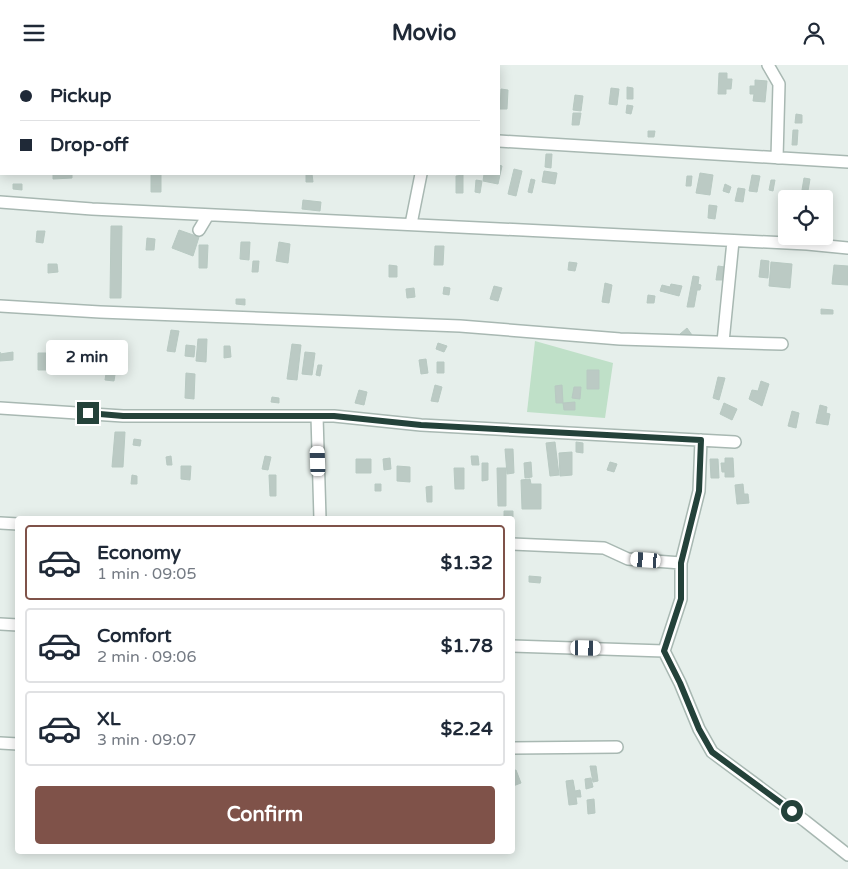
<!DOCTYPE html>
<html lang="en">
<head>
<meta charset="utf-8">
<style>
  :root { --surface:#fff; --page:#f2f2f3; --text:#1f2937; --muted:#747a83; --line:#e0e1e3; --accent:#7f5249 }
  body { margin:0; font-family:"Varela Round",sans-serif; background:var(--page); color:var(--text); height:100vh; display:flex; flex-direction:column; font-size:19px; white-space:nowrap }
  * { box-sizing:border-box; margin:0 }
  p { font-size:16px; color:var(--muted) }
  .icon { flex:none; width:28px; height:28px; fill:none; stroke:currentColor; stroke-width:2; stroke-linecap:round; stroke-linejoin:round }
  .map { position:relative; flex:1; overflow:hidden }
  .details { position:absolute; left:15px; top:451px; width:500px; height:338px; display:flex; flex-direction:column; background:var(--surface); border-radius:5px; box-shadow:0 2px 12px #0003 }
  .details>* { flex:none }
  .top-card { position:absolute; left:0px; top:0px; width:500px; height:110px; box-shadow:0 2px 12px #0003; display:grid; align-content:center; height:110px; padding:0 20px; background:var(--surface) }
  .controls { position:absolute; left:778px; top:125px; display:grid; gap:10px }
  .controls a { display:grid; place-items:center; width:55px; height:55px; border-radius:5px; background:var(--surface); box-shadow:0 2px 12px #0003; font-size:25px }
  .end { position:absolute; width:22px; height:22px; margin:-11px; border:6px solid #24423a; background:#fff; box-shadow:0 0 0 2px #fff }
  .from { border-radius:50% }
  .bubble { position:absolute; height:35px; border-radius:5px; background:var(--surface); box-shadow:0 2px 12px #0003; font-size:16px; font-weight:800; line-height:35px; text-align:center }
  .car { position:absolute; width:15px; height:30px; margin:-15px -8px; border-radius:6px; box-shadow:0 0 4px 1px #0007; background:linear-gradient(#fff 24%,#345 0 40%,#fff 0 76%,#345 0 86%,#fff 0) }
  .top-card b { display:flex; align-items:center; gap:18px; height:48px; font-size:19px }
  .top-card b+b { border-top:1px solid var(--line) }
  .top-card i { width:12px; height:12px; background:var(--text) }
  ul { padding:9px 0 0; list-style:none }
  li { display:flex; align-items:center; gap:15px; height:75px; margin:0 10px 8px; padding:0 10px; border:2px solid var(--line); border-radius:5px }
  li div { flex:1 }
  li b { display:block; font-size:19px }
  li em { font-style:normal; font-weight:800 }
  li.on { border-color:var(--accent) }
  li>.icon { width:45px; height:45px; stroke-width:1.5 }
  .cta { display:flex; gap:10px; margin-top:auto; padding:10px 20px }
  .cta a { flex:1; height:58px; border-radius:5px; background:var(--accent); color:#fff; font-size:20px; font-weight:800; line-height:58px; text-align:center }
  header { display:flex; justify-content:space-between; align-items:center; height:65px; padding:0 20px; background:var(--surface); font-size:22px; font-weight:800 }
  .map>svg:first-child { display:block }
  .green { fill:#bfe0c8 }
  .building { fill:#bbcac4; stroke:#b8c9c2 }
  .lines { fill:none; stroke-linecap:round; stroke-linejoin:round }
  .minor-casing { stroke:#a8b8b2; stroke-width:14 }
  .minor { stroke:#fff; stroke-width:11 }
  .route { stroke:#24423a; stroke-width:6 }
</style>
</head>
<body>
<header><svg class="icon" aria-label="menu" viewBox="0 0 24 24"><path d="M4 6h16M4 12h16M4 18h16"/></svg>Movio<svg class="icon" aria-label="person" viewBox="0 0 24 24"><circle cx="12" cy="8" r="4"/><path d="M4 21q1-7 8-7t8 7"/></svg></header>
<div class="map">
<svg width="848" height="804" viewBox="0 0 848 804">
  <rect width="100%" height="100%" fill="#e6efeb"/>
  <path class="green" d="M535,276L613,298L605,353L527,347Z"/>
  <path class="building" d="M719,8H727V14H732L731,24H726V29H718Z
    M755,15L767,16L765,37L753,36L754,29H750V21H755Z
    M627,22L633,23V34H627Z
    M611,23L619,24L617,40L609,39Z
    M501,24L508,25L507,44H500Z
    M575,30L583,31L581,46L573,45Z
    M627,40L633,41L631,49L626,48Z
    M573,48H581L579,60H572Z
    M796,49L802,50V58H795Z
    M793,65H798L797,80H792Z
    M648,66H655L654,72H648Z
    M546,89H552L551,103L545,102Z
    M499,100L502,101L498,119L483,116L484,109H499Z
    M514,104L522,106L516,131L508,129Z
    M544,106L557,108L555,119L542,117Z
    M700,108L713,110L710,130L696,128Z
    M53,109H72V113L53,114Z
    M151,109H161V127H151Z
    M306,109H312L313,117H306Z
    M463,110V128H456V111Z
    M752,110L760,111L757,127L749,126Z
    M687,111H692L691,121H686Z
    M804,113L810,114L808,126L802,125Z
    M531,114L535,115L532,128L528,127Z
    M476,115L482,116L480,128L475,127Z
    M771,115H775L773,126L769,125Z
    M13,119H22V125L13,124Z
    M725,119L731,122L729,128L723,126Z
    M738,123L745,124L743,137L735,136Z
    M303,135L321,137L320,146L302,144Z
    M709,140L717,141L715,154L708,153Z
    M111,161H122L121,233H110Z
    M179,165L199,172L193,191L172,183Z
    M37,166H45L43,178L36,177Z
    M147,173L155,174L154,185H146Z
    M241,177H250L249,195L240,194Z
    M279,177L290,179L288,198L276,196Z
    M199,180H208L207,203H199Z
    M435,181H444L443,200H434Z
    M761,195L769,196L768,213L759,212Z
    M253,196H259L258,207H252Z
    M569,197L577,198L575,206L568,205Z
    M771,197L792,199L790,223L769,221Z
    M48,199H57L58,207L48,208Z
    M389,200L397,201V212H389Z
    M834,200L848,201V220L832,219Z
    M718,201L725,202L723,215H716Z
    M693,211L699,212L698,219L701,220L700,225H697L694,242H687Z
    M605,218L612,220L609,238L602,237Z
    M671,219L682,221L679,231L660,226L662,220L670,222Z
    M494,221L502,223L498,236L490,234Z
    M444,222L450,223L449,230L443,229Z
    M414,223L415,232L407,233L406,224Z
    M648,230L655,231L654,238H647Z
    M236,234H245V240L236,239Z
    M821,244L833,245V249H821Z
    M687,263L692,270L686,275L680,269Z
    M171,265L179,266L175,287L167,286Z
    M198,274H207L206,297L196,296Z
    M438,278L447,281L444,287L436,284Z
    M292,279L301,280L297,315L287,314Z
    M186,280L195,281L194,292L185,291Z
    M80,281L91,283L90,294L78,292Z
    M224,281H230L231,292L224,293Z
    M0,287V289L13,287V295L0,296Z
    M305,287L315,288L312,310L302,309Z
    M38,288H49L48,305H38Z
    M426,294L428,308L421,309L419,295Z
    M437,297H444V308H437Z
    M64,298L65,308H60L59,299Z
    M318,300H322L320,311L316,310Z
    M107,302L116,303L114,316L105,315Z
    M587,305H599V324H587Z
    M186,308L195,309L194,334L185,333Z
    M718,312L725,313L719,335L713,333Z
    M761,316L769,319L762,341L749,334L752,325L758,326Z
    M435,320L442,322L438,337L431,336Z
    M562,320L563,338H556L555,321Z
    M574,322H581L580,334L572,333Z
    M359,325L367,327L364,340L355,338Z
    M272,332L279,333V338L271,337Z
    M575,337V345H564L563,338Z
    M724,338L737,344L732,355L720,349Z
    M820,340L827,342L826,348L830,349L828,360L816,358Z
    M792,346L799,348L796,363L788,361Z
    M115,367H125L123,402H112Z
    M134,374L141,375L140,381L133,380Z
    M555,377L559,410L550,411L546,378Z
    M576,377L583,378V388L576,387Z
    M505,384H513L514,408L507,409Z
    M572,387V410L560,411L559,388Z
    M171,391L172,400H167L166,392Z
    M265,391L271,392L268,405L262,404Z
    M471,391H478L479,400H472Z
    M390,393L391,404L384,405L383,394Z
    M725,393H733L734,412H725V407H722L721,398H725Z
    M356,394H371V408H356Z
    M710,394H718L719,413H711Z
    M531,397L532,412L525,413L524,398Z
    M610,397L617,399L614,407L607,405Z
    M482,398H488V415L482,416Z
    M181,401H191L190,415L181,414Z
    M397,401L410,402V417L397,416Z
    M454,403H464V424H455Z
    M497,403H506V441H498Z
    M132,410L137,411V419H131Z
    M269,410H276V431H270Z
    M530,414L531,419H541V444H522L521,415Z
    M375,419H381V426H375Z
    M743,419L744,429H748L749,438L737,439L735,420Z
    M432,421V437H427L426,422Z
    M504,446H513V452H504Z
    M529,511L541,512L540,518L529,517Z
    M590,701H596L598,716L593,717Z
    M516,705L521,718L513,721L512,706Z
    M591,713L593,722L586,724L585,714Z
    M573,715L575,726L580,725L581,732H576L577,739L569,740L566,716Z
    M594,734L595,748L588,749L587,735Z"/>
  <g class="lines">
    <g class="minor-casing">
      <path id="minor" d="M768,0L779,19L777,93
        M445,1V0
        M0,44H1
        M499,76L848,97
        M0,137L92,144L807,179L848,183
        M411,159L421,109
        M199,165L208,150
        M0,241L100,247L460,261L620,274L782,279
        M723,277L733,176
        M0,343L123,351H334L421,360L735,377
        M317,351L320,454
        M0,458L18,459
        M512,479L604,483L628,494L681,498
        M0,559L18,560
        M512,581L664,586L680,618L699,664L712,687L805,756L848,790
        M664,586L681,534V498L699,426L701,375
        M0,678L18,679
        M512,683L617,682"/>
    </g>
    <use href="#minor" class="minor"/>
  </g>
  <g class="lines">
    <path class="route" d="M88,348L123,351H334L421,360L701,375L699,426L681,498V534L664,586L680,618L699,664L712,687L792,746"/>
  </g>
</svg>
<div class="controls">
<a><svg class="icon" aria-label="locate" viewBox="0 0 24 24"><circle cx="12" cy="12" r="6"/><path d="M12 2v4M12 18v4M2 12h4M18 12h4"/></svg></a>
</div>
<i class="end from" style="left:792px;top:746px"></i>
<i class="end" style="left:88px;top:348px"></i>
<div class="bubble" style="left:46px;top:275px;width:82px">2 min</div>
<i class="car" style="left:318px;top:396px;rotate:358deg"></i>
<i class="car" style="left:646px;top:495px;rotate:274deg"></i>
<i class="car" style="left:586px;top:583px;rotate:91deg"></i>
<div class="top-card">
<b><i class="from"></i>Pickup</b>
<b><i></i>Drop-off</b>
</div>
<section class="details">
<ul>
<li class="on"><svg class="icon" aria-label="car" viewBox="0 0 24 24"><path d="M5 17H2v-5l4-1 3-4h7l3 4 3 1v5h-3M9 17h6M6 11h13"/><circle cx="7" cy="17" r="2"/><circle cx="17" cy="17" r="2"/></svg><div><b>Economy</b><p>1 min · 09:05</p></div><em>$1.32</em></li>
<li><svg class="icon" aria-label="car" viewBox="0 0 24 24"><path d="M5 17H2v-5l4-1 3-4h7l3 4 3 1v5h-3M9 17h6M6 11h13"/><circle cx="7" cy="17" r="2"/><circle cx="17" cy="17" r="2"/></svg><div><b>Comfort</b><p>2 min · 09:06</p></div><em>$1.78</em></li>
<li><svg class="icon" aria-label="car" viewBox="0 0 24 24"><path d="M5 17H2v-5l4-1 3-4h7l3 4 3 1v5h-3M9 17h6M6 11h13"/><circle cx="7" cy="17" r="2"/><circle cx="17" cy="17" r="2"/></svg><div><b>XL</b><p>3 min · 09:07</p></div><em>$2.24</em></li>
</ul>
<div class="cta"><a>Confirm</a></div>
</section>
</div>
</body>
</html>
